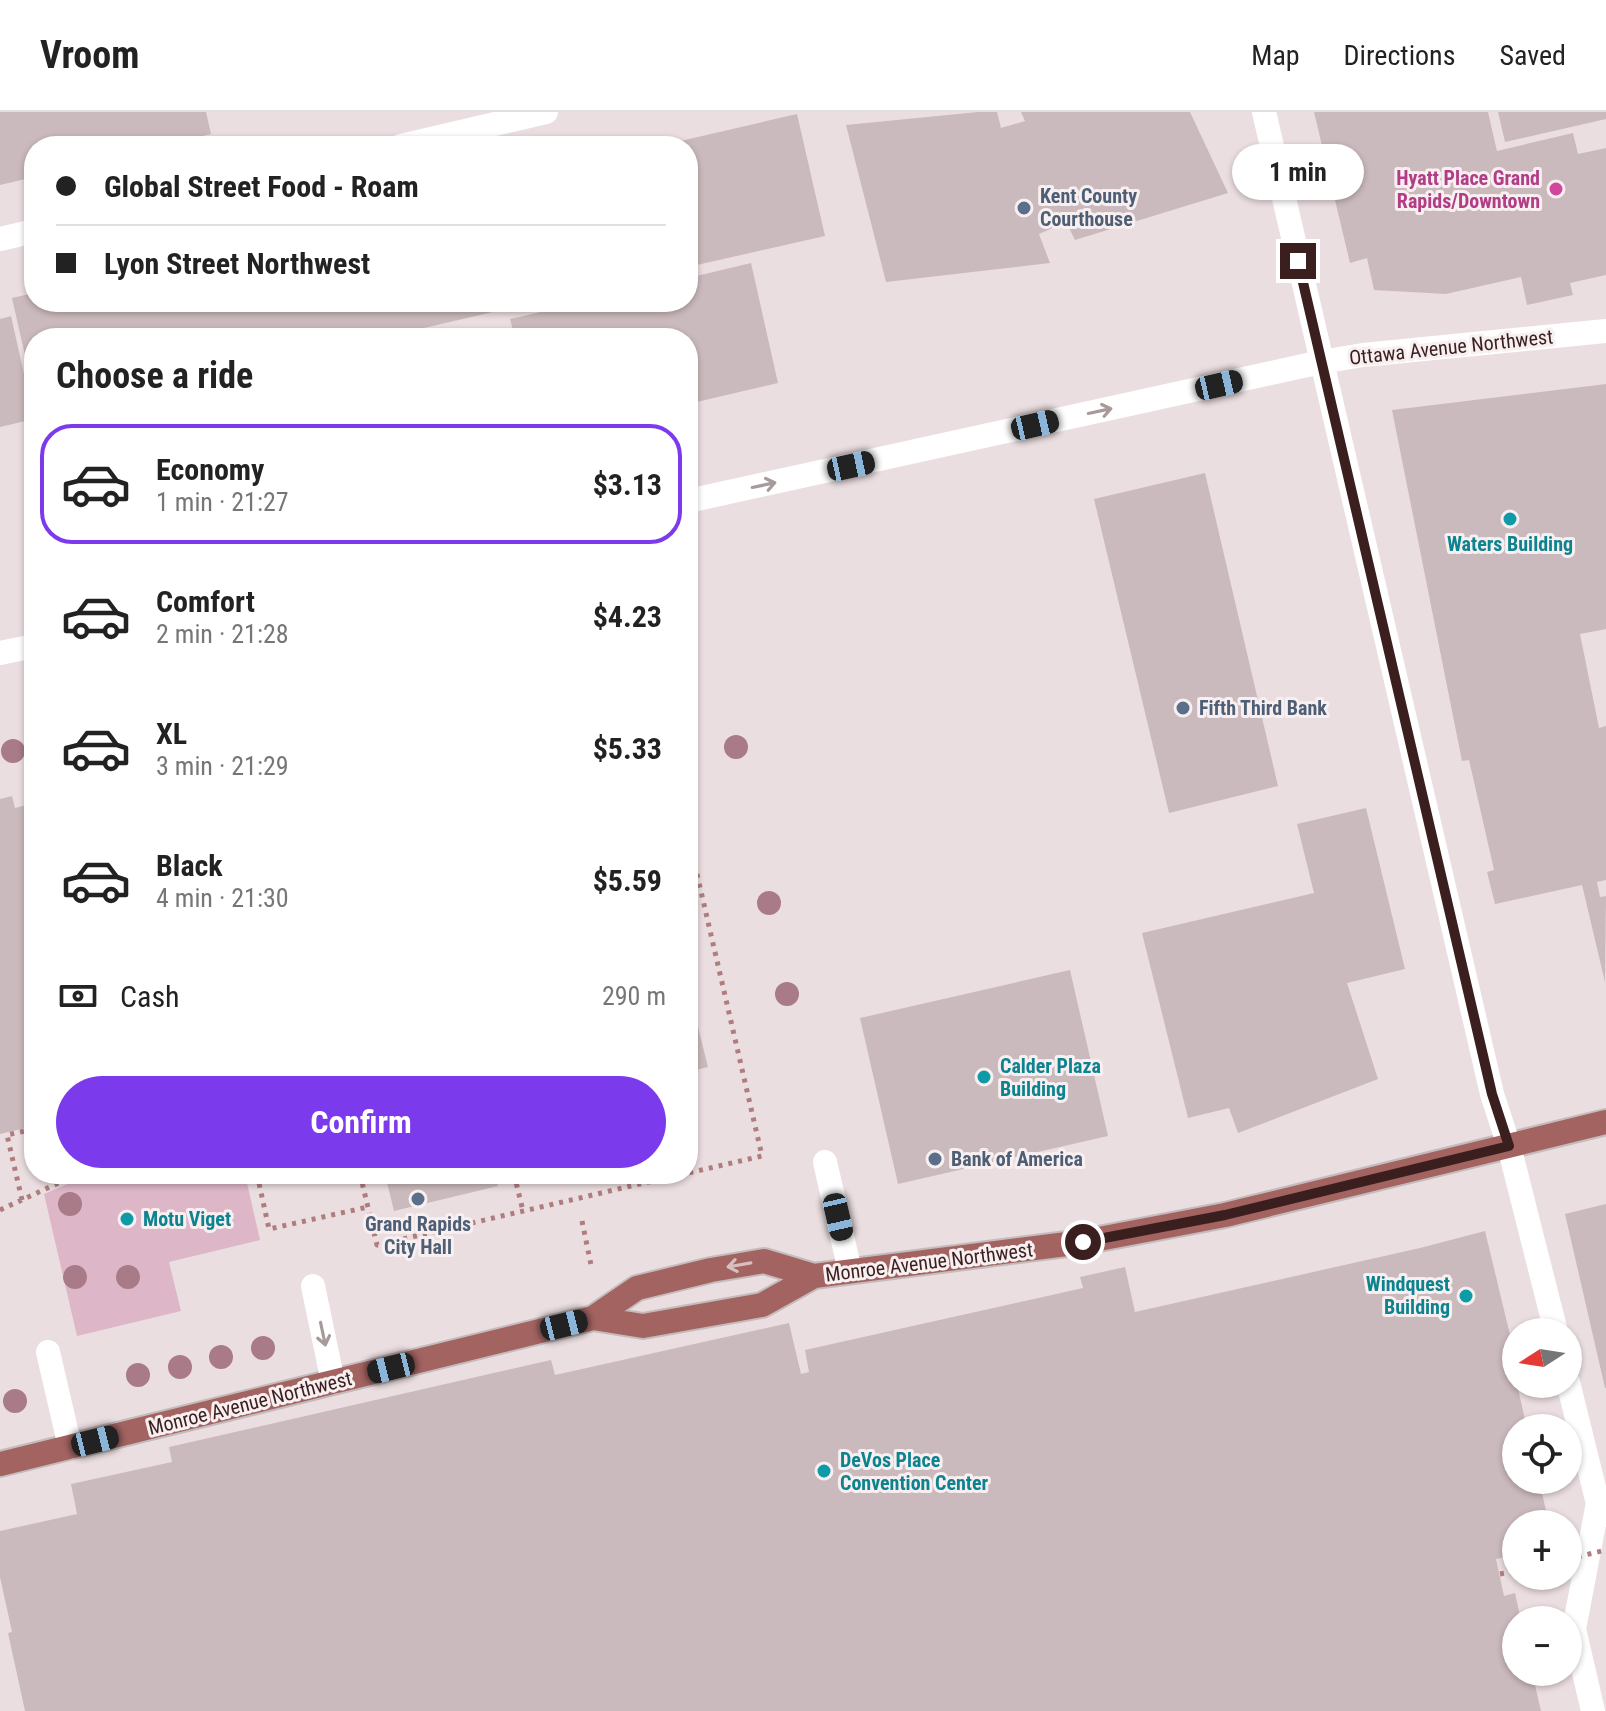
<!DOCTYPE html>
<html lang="en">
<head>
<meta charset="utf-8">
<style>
  :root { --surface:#fff; --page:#f2f2f2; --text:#222; --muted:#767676; --line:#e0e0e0; --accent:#7c3aed }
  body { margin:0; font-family:"Roboto Condensed",sans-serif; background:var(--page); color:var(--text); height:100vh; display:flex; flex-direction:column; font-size:30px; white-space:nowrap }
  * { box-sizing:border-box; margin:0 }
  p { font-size:26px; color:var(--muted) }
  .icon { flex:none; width:44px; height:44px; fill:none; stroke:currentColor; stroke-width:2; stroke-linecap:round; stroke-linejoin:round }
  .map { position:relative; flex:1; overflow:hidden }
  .sheet { position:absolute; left:24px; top:216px; width:674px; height:856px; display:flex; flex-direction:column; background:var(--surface); border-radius:32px; box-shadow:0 2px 6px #0004 }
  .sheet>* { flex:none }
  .hud { position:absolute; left:24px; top:24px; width:674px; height:176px; border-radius:32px; box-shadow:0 2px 6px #0004; display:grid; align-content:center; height:176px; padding:0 32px; background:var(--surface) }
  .needle { width:52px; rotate:258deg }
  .controls { position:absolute; left:1502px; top:1206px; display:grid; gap:16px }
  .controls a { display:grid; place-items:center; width:80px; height:80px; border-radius:50%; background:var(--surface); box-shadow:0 2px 6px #0004; font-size:40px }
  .end { position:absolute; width:36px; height:36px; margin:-18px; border:10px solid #3b1f1f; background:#fff; box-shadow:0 0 0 4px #fff }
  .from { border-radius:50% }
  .bubble { position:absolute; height:56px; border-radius:28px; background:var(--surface); box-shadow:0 2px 6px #0004; font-size:26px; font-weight:700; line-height:56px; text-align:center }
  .car { position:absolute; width:24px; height:48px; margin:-24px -12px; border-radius:10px; box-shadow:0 0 6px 2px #0007; background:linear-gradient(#222 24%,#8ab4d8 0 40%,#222 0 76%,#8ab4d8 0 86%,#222 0) }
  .hud b { display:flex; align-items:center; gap:28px; height:76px; font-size:30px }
  .hud b+b { border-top:2px solid var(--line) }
  .hud i { width:20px; height:20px; background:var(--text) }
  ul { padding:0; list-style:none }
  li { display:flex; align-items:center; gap:24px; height:120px; margin:0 16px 12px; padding:0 16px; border:4px solid transparent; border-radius:32px }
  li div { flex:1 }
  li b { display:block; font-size:30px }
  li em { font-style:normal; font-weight:700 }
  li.on { border-color:var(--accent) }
  li>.icon { width:72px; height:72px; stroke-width:1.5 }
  h2 { padding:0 32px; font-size:36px; line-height:96px }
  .pay { display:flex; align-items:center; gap:20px; height:88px; padding:0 32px; font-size:30px }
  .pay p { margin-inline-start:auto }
  .cta { display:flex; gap:16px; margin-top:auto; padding:16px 32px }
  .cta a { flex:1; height:92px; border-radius:48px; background:var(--accent); color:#fff; font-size:32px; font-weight:700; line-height:92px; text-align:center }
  header { display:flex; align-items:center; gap:48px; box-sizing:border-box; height:112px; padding:0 40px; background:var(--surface); border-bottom:2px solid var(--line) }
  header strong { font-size:38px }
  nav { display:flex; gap:44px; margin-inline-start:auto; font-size:28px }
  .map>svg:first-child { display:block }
  .green { fill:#ddb6c7 }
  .building { fill:#cbbabd }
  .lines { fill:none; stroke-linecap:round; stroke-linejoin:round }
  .major-casing { stroke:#c4bcbc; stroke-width:28 }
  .path { stroke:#b07d7e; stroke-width:5; stroke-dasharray:4 6; stroke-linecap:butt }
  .minor { stroke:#fff; stroke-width:24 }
  .major { stroke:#a26361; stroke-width:24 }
  .path-bridge { stroke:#b07d7e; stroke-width:5; stroke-dasharray:4 6; stroke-linecap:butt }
  .tree { fill:#a97a88 }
  .oneway { stroke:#a79a9a }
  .oneway2 { stroke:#d9bebe }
  .route { stroke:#3b1f1f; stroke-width:10 }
  .hotel-dot { fill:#d1479c; stroke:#f7eff0; stroke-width:3 }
  .service-dot { fill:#5c6f8a; stroke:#f7eff0; stroke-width:3 }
  .culture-dot { fill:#0f9aa8; stroke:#f7eff0; stroke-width:3 }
  .labels { text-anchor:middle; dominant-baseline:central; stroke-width:6; stroke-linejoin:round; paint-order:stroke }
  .hotel-label { font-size:20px; font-weight:bold; fill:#b23c85; stroke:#f7eff0; text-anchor:end }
  .service-label { font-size:20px; font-weight:bold; fill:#4e5e75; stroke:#f7eff0; text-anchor:start }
  .street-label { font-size:20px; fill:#3b1f1f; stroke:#f7eff0 }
  .culture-label { font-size:20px; font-weight:bold; fill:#0d838f; stroke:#f7eff0; text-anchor:start }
</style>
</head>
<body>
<header>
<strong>Vroom</strong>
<nav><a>Map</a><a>Directions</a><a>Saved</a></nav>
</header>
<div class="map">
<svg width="1606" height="1599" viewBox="0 0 1606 1599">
  <rect width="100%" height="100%" fill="#ebdee0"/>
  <path class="green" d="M91,1062H245L260,1128L169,1150L181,1199L77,1224L44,1082Z"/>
  <path class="building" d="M0,0H206L211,22L160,34H34V65L0,73Z
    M978,0H997L1001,16L1025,9L1021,0H1190L1228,81L1075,128L1066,110L1039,122L1050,151L886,170L846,13Z
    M1314,0H1488L1497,39L1573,21L1578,42L1606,36V163L1570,171L1573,183L1527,193L1521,165L1446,182L1374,178L1367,146L1350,151Z
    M1498,0H1606V7L1505,30Z
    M797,2L825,124L688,155V34L663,33Z
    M751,151L778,271L688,292V226H515L510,207L585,190H688V166Z
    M34,181V190L532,191L411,219L412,226H211L210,221L188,226H34L33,279L12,186Z
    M11,204L34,307L0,315V207Z
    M1606,272V517L1580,522L1599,616L1606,614V768L1597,770L1600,785L1606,784L1605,870L1582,773L1495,792L1487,760L1494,758L1469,648L1462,649L1392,298Z
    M1205,361L1278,674L1169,701L1094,387Z
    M12,684L15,696L34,691V1014L0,1022V687Z
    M1366,696L1405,857L1347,871L1378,967L1238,1021L1229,996L1188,1006L1142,821L1314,781L1297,712Z
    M1070,858L1108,1024L898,1072L860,906Z
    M688,875L708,955L688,960Z
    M385,1062H495L498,1074L394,1099Z
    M1606,1092V1276H1605L1565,1102Z
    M1485,1119L1512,1231L1508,1233L1527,1316H1516V1368H1539L1549,1412H1516V1443L1496,1447L1504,1484L1515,1481L1521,1508H1516V1560H1532L1541,1599H25L8,1521L12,1520L0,1465V1419L77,1402L71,1372L172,1350L169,1335L551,1248L555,1263L789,1211L801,1262L809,1260L805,1238L1083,1176L1080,1165L1125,1155L1135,1200L1420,1136Z"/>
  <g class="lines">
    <g class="major-casing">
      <path id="major" d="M593,1206L643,1214L762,1193L814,1164L1083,1130L1225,1103L1606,1010
        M0,1352L593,1206L637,1176L711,1158L764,1149L814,1164"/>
    </g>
    <path class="path" d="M28,596L34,609
      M688,723L762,1044L688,1061
      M257,1062L269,1117L368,1095
      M360,1062L377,1133L683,1062
      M514,1062L523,1099
      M22,1088L7,1023L34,1017
      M0,1098L78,1062
      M582,1109L591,1153
      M1500,1462L1516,1459"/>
    <path class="minor" d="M1264,0L1492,982L1509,1034L1556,1220
      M401,34L546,0
      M0,127L34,119
      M688,389L1321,250L1363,243L1606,219
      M0,541L34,534
      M825,1050L850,1159
      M313,1174L333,1270
      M48,1240L70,1335
      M1568,1270L1601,1404
      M1593,1599L1574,1517L1598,1391"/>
    <use href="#major" class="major"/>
    <path class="path-bridge" d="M1568,1447L1606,1438"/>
  </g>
  <g class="tree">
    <circle cx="736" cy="635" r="12"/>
    <circle cx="13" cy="639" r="12"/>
    <circle cx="769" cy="791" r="12"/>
    <circle cx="787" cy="882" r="12"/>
    <circle cx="70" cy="1092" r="12"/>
    <circle cx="75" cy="1165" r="12"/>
    <circle cx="128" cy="1165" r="12"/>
    <circle cx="263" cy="1236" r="12"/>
    <circle cx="221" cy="1245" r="12"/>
    <circle cx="180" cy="1255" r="12"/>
    <circle cx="138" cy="1263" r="12"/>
    <circle cx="15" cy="1289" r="12"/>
  </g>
  <defs><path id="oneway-shaft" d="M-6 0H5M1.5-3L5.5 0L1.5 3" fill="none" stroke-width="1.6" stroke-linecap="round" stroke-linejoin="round" transform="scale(2)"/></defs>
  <g class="oneway">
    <use href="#oneway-shaft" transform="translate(1100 299) rotate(-12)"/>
    <use href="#oneway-shaft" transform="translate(764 373) rotate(-12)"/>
    <use href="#oneway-shaft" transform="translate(323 1222) rotate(78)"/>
  </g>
  <use class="oneway2" href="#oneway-shaft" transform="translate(739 1153) rotate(170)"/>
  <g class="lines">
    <path class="route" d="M1083,1130L1225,1103L1509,1034L1492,982L1298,149"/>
  </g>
  <circle class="hotel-dot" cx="1556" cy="77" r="8"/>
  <g class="service-dot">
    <circle cx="1024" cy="96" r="8"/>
    <circle cx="1183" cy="596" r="8"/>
    <circle cx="935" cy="1047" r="8"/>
    <circle cx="418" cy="1087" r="8"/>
  </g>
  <g class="culture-dot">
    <circle cx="1510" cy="407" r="8"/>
    <circle cx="984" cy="965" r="8"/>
    <circle cx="127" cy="1107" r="8"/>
    <circle cx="1466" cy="1184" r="8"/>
    <circle cx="824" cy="1359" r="8"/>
  </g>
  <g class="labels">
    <g class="hotel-label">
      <text x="1540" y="66">Hyatt Place Grand<tspan x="1540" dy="23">Rapids/Downtown</tspan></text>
    </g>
    <g class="service-label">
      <text x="1040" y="84">Kent County<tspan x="1040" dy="23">Courthouse</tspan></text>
      <text x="1199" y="596">Fifth Third Bank</text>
      <text x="951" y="1047">Bank of America</text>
      <text x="418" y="1112" text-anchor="middle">Grand Rapids<tspan x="418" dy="23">City Hall</tspan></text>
    </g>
    <g class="street-label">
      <text transform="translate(1451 235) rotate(-6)">Ottawa Avenue Northwest</text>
      <text transform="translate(929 1150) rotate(-7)">Monroe Avenue Northwest</text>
      <text transform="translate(250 1291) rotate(-14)">Monroe Avenue Northwest</text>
    </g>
    <g class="culture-label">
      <text x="1510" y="432" text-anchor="middle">Waters Building</text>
      <text x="1000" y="954">Calder Plaza<tspan x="1000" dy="23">Building</tspan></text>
      <text x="143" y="1107">Motu Viget</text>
      <text x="1450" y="1172" text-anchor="end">Windquest<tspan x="1450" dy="23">Building</tspan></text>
      <text x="840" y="1348">DeVos Place<tspan x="840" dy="23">Convention Center</tspan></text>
    </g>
  </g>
</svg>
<div class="controls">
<a><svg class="needle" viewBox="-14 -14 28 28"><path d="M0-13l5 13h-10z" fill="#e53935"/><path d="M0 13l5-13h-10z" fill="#767676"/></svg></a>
<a><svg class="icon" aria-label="locate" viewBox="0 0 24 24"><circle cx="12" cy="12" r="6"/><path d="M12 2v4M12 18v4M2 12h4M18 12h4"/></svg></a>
<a>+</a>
<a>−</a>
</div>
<i class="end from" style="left:1083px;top:1130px"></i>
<i class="end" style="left:1298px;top:149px"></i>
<div class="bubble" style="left:1232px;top:32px;width:132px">1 min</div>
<i class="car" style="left:1219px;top:273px;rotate:77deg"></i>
<i class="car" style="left:1035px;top:313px;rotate:77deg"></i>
<i class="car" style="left:851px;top:354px;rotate:78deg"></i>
<i class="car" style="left:838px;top:1105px;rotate:167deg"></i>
<i class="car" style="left:564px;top:1213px;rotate:76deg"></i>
<i class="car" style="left:391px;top:1256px;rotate:256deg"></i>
<i class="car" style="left:95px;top:1329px;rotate:76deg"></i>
<div class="hud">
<b><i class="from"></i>Global Street Food - Roam</b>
<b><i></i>Lyon Street Northwest</b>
</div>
<section class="sheet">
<h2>Choose a ride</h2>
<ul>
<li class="on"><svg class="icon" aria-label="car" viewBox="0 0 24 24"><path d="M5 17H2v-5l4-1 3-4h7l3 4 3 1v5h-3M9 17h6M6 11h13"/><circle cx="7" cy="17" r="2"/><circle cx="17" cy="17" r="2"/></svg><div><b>Economy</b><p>1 min · 21:27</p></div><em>$3.13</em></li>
<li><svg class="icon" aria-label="car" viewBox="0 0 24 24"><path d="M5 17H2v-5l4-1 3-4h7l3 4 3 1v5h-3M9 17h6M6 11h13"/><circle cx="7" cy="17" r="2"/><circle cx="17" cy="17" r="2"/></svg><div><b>Comfort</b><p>2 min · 21:28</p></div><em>$4.23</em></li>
<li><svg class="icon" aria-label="car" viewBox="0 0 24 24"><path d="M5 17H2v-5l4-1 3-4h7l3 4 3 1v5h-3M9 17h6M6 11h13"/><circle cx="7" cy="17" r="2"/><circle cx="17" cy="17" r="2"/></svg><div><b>XL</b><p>3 min · 21:29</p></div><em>$5.33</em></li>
<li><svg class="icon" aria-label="car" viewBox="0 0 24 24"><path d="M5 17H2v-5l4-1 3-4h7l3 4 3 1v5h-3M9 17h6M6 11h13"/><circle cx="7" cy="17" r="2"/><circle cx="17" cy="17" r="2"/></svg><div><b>Black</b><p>4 min · 21:30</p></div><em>$5.59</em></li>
</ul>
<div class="pay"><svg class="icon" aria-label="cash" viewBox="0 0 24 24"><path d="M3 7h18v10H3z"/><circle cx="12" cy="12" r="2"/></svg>Cash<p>290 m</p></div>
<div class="cta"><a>Confirm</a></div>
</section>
</div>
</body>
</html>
